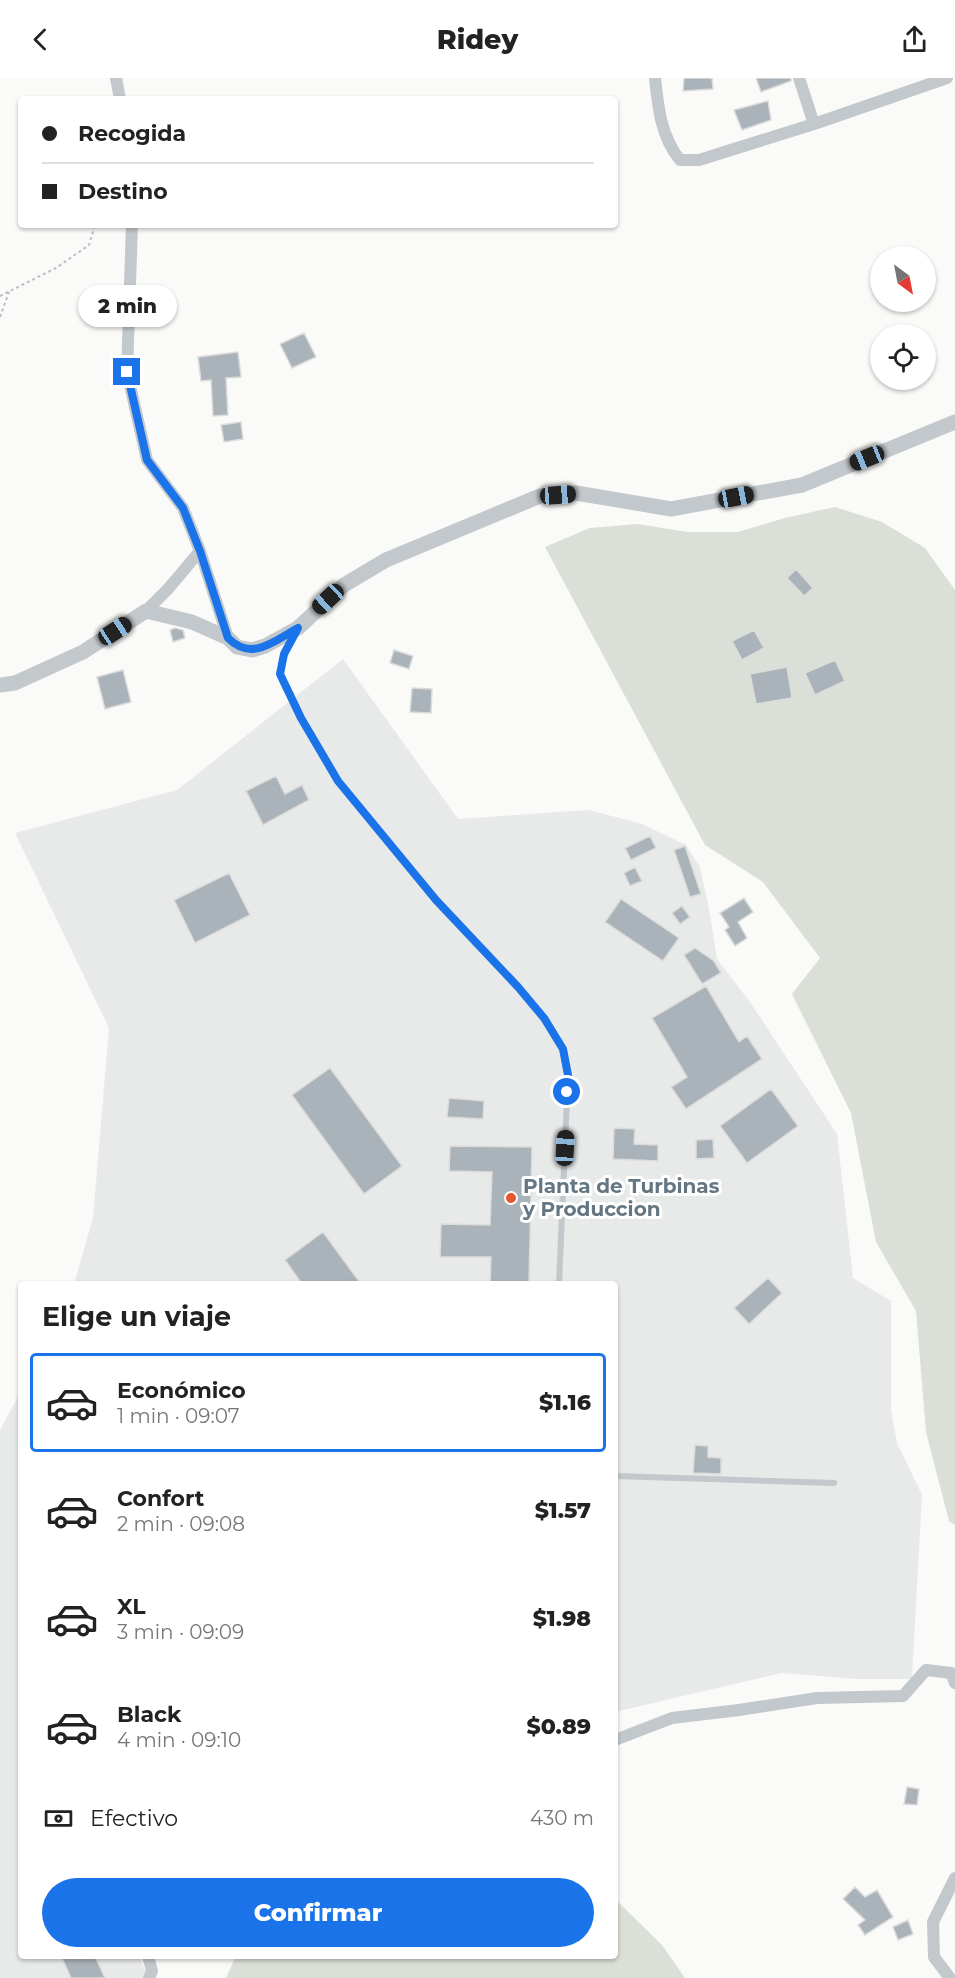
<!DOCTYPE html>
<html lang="es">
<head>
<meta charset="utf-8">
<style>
  :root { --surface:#fff; --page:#f6f6f6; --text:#222; --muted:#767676; --line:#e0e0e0; --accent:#1a73e8 }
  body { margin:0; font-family:Montserrat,sans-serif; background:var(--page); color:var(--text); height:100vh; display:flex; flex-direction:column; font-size:22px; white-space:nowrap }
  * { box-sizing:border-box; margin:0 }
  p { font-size:20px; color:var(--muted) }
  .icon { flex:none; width:33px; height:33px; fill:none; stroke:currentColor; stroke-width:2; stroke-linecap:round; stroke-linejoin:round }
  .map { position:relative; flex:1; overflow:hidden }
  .drawer { position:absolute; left:18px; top:1203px; width:600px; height:678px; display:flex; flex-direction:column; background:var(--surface); border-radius:6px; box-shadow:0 2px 4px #0004 }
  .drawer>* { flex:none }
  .banner { position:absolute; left:18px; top:18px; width:600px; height:132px; border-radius:6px; box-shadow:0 2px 4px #0004; display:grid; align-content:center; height:132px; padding:0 24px; background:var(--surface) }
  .needle { width:39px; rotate:148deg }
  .tools { position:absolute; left:870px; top:168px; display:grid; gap:12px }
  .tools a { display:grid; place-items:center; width:66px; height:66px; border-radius:50%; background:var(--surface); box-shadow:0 2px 4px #0004; font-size:30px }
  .end { position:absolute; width:27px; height:27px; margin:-14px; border:8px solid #1a73e8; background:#fff; box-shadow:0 0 0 3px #fff }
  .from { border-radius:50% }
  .bubble { position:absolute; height:42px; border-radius:21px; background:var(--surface); box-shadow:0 2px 4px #0004; font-size:20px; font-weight:800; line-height:42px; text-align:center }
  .car { position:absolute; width:18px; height:36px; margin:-18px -9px; border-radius:8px; box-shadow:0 0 4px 2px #0007; background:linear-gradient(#222 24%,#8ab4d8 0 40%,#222 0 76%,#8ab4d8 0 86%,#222 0) }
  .banner b { display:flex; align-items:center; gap:21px; height:57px; font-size:22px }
  .banner b+b { border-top:2px solid var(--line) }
  .banner i { width:15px; height:15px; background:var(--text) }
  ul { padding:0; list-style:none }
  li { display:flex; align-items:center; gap:18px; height:99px; margin:0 12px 9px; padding:0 12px; border:3px solid transparent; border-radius:6px }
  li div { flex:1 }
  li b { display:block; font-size:22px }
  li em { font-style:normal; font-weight:800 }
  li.active { border-color:var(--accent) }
  li>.icon { width:54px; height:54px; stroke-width:1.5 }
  h2 { padding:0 24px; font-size:27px; line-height:72px }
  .pay { display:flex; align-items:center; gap:15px; height:66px; padding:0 24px; font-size:22px }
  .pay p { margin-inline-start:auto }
  .button { display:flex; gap:12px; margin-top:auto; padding:12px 24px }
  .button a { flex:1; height:69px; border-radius:36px; background:var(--accent); color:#fff; font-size:24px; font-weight:800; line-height:69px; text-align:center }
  header { display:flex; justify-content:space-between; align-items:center; height:78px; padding:0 24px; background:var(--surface); font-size:27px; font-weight:800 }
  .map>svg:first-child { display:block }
  .built { fill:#e8e9e9 }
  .green { fill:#dadfd7 }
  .building { fill:#aab3b9; stroke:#dcdcda; stroke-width:1.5 }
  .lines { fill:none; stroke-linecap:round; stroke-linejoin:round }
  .path { stroke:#bbbfc2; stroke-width:2; stroke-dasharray:3 3; stroke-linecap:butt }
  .service { stroke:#c3c8cc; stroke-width:6 }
  .minor { stroke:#c3c8cc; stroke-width:12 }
  .tertiary { stroke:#c3c8cc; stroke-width:15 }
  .route { stroke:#1a73e8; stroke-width:8 }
  .poi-dot { fill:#e4572e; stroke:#fff; stroke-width:2 }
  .labels { text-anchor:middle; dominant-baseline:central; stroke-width:6; stroke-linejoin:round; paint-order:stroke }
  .poi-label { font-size:20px; font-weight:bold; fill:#657683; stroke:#fff; text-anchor:start }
</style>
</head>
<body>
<header><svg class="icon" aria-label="back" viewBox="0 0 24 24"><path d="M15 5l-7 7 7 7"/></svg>Ridey<svg class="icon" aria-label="share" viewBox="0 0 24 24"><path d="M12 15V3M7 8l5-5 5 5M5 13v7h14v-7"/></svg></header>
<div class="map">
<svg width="955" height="1900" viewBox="0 0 955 1900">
  <rect width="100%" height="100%" fill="#fafaf8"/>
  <path class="built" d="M343,581L458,741L589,732L642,746L686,767L700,789L709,831L717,881L750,924L837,1056L853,1200L891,1223V1332L897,1365L922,1417L912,1601H855L781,1595L615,1634V1206H74L93,1140L109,950L15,755L177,712Z
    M21,1313V1878H139L146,1895L142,1900H0V1352Z"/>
  <path class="green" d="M835,429L882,444L925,470L955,512V1447L949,1443L926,1354L916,1233L876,1164L851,1035L792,916L820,880L763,804L705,767L545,469L590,450L638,446L687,454H738L785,440Z
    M615,1821L662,1867L685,1900H226L236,1878H615Z"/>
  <path class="building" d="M684,0H712L713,11L683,13Z
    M756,0H791V3L761,14Z
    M768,23L771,42L742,52L734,32Z
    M304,255L316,279L292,290L280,266Z
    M238,274L241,299L226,300L228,337L213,338L211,302L201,303L198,279Z
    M241,344L243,361L224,364L221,347Z
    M796,491L813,510L804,518L787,500Z
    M175,550L183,552L185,560L173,564L170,552Z
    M754,552L764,570L742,582L732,563Z
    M394,572L413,578L409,591L390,585Z
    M835,582L845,603L815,617L805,595Z
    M787,589L792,620L756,626L750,596Z
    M123,592L131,624L105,631L97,599Z
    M412,610L432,611L431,635L410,634Z
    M276,698L285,716L302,707L309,722L263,747L246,713Z
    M650,758L656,770L631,782L625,770Z
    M685,768L701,816L690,819L674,772Z
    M635,789L642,803L630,808L624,795Z
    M229,795L250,837L195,865L174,822Z
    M744,820L753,834L738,844L747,860L735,868L725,852L729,849L720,835Z
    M621,821L679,860L663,883L605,844Z
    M682,828L690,839L680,846L672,835Z
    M695,870L714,883L721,895L702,906L684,877Z
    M706,908L739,964L747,958L762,981L686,1031L671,1009L687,999L652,940Z
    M330,990L402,1088L364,1116L292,1017Z
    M771,1011L798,1048L747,1085L720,1048Z
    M449,1020L484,1023L483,1041L447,1039Z
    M614,1050L635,1051L634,1066L658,1067V1083L613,1081Z
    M713,1061L714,1080L696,1081V1062Z
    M450,1068L532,1069L529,1206H490L491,1179H440L441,1146L490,1147L492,1094L449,1093Z
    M323,1154L361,1206H302L285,1182Z
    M768,1200L782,1215L749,1246L734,1230Z
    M695,1367L708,1368V1379L721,1380V1396L693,1395Z
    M907,1709L919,1711L917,1727L904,1726Z
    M855,1809L865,1819L877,1812L893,1839L865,1857L858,1847L865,1842L843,1821Z
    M908,1842L913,1856L898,1862L893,1849Z
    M61,1878H95L105,1900H71Z"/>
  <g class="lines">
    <path class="path" d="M0,218L56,190L89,167L95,147
      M0,239L9,214"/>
    <path class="service" d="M295,555L284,576L280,596L301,640L338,703L436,821L518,909L544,940L563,971L568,997L559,1206
      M615,1398L834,1405"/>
    <path class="minor" d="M116,0L120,21
      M655,0C658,29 661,59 680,82H699L814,46L947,0
      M799,0L814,46
      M132,147L127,294L147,382L183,430L200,473L228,560
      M146,533L168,511L200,473
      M615,1662L672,1640L739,1632L817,1620L903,1618L926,1592L951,1595L955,1605
      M148,1878L152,1893L149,1900
      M950,1900L934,1879L933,1844L955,1800"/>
    <path class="tertiary" d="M0,607L15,605L83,574L146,533L192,544L228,560L237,569L252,572L265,568L298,550L344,507L386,482L540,418L576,415L671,431L802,407L955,344"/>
  </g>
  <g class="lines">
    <path class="route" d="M127,294L147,382L183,430L200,473L228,560C252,584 274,563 298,550L284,576L280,596L301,640L338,703L436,822L518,909L544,940L563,971L568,997L567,1014"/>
  </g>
  <circle class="poi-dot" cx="511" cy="1120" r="6"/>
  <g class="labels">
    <g class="poi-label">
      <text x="523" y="1108">Planta de Turbinas<tspan x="523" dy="23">y Produccion</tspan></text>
    </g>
  </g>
</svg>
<div class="tools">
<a><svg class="needle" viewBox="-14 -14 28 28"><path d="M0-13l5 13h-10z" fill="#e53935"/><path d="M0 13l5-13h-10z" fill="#767676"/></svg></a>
<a><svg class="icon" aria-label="locate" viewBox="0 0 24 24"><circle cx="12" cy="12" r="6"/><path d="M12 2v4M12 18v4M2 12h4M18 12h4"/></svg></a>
</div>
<i class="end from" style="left:567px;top:1014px"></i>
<i class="end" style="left:127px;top:294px"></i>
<div class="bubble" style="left:78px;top:207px;width:99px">2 min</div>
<i class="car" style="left:867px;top:380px;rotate:248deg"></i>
<i class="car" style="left:558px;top:417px;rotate:86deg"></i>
<i class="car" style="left:736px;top:419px;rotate:79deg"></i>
<i class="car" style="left:328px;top:521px;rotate:227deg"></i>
<i class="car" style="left:115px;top:553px;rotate:57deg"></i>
<i class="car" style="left:565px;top:1070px;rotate:3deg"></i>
<div class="banner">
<b><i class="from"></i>Recogida</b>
<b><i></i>Destino</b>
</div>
<section class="drawer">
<h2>Elige un viaje</h2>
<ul>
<li class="active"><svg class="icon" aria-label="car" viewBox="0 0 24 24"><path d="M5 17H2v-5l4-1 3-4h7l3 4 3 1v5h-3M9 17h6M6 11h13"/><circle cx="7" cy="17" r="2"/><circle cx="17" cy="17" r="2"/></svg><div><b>Económico</b><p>1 min · 09:07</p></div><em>$1.16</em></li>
<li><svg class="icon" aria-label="car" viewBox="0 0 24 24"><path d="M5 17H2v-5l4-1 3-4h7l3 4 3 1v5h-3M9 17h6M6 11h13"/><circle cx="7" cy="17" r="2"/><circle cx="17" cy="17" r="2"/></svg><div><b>Confort</b><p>2 min · 09:08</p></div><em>$1.57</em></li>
<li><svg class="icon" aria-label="car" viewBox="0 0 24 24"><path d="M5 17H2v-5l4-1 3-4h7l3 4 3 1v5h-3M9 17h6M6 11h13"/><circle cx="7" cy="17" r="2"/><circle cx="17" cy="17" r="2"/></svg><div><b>XL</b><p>3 min · 09:09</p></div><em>$1.98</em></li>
<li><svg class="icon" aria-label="car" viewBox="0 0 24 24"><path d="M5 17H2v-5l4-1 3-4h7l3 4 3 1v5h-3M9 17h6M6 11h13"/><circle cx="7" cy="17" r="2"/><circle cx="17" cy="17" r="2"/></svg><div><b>Black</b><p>4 min · 09:10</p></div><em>$0.89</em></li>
</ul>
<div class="pay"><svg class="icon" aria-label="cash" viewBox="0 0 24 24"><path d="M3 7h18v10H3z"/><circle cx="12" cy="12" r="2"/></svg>Efectivo<p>430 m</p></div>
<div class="button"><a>Confirmar</a></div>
</section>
</div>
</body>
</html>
